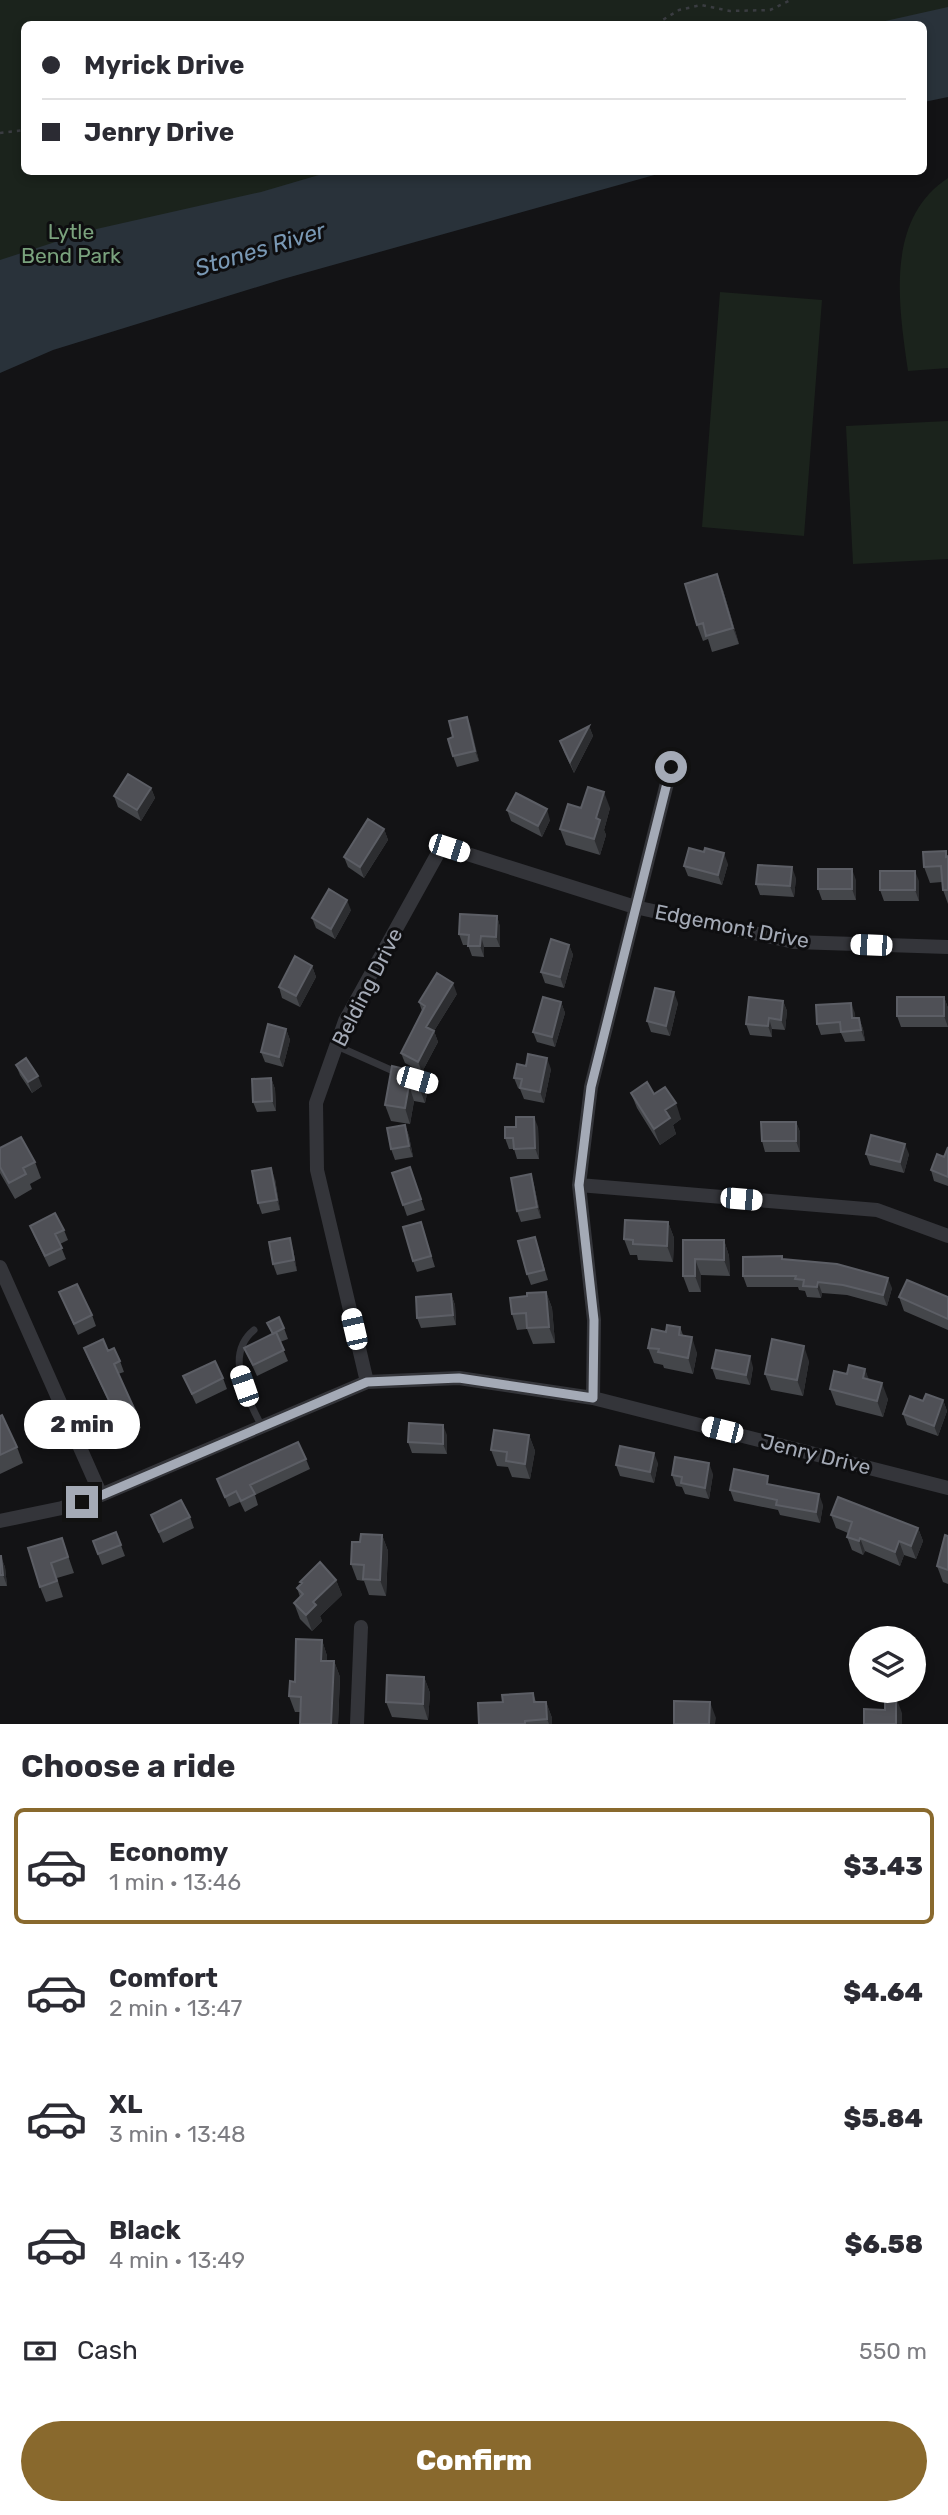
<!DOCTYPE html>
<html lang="en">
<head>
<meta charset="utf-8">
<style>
  :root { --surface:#fff; --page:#f7f7f7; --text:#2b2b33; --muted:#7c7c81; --line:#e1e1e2; --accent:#89692d }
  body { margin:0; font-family:Rubik,sans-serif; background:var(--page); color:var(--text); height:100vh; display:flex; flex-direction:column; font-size:26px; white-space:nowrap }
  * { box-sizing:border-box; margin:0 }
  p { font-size:23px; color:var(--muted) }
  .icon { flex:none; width:38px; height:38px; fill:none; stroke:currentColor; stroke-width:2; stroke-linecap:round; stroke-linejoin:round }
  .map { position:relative; height:1724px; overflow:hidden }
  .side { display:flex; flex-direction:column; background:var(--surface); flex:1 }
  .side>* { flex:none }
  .hud { position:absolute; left:21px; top:21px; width:906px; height:154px; border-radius:10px; box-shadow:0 4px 10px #0003; display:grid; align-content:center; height:154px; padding:0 21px; background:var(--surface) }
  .buttons { position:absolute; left:849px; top:1626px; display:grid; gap:14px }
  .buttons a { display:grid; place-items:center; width:77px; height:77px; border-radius:50%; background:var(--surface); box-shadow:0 4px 10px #0003; font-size:35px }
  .end { position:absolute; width:32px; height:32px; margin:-16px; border:9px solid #a4aab6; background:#111; box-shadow:0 0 0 4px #111 }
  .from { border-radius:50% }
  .bubble { position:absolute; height:49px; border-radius:24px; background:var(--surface); box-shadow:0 4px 10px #0003; font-size:23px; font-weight:800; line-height:49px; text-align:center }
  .car { position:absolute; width:21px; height:42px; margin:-21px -10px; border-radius:9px; box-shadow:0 0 5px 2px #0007; background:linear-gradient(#fff 24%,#345 0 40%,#fff 0 76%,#345 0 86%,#fff 0) }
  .hud b { display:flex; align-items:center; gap:24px; height:66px; font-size:26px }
  .hud b+b { border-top:2px solid var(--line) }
  .hud i { width:18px; height:18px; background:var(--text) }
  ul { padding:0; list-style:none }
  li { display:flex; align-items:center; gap:21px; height:116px; margin:0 14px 10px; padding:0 7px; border:4px solid transparent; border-radius:10px }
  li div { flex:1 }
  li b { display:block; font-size:26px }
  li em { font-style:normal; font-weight:800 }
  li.active { border-color:var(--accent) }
  li>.icon { width:63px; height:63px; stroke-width:1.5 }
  h2 { padding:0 21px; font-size:32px; line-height:84px }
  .pay { display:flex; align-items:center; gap:18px; height:77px; padding:0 21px; font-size:26px }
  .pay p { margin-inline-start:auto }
  .cta { display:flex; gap:14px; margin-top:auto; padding:14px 21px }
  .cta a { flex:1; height:80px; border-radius:42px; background:var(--accent); color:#fff; font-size:28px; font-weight:800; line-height:80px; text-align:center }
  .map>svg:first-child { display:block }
  .green { fill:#1b231c }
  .water { fill:#29323a }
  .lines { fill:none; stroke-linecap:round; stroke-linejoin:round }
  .path { stroke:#3a3c41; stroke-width:2.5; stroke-dasharray:3.5 5; stroke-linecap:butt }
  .service { stroke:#34353a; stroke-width:7 }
  .minor { stroke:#34353a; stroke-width:14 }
  .wall { fill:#44464a }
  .shaded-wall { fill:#2c2d30 }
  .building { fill:#4f5056; stroke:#5c5e65; stroke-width:2 }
  .route { stroke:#a4aab6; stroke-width:9 }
  .labels { text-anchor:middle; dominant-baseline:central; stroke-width:6; stroke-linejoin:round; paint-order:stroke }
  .park-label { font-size:21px; fill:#7aa27d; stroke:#0e0e10 }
  .street-label { font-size:21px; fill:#a4aab6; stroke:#0e0e10 }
  .water-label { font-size:23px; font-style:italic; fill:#7998b4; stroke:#0e0e10 }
</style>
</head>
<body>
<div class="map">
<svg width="948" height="1724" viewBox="0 0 948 1724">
  <rect width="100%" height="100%" fill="#131315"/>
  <path class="green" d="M0,0H948V65L924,24H24V172H528L0,351Z
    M948,178V368L908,371C899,307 884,220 948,178Z
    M720,292L822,300L804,536L702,527Z
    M948,421V559L853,564L846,426Z"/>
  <path class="water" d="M948,7V97L924,102V24H872Z
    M329,172H665L283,279L53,350L0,373V260L92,230L261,192Z"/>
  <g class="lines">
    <path class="path" d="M656,24L679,10L701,5L730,11L770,10L791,0
      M0,133L24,130"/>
    <path class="service" d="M337,1046L400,1074
      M418,1080L432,1084
      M254,1330C223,1355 248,1399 262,1427"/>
    <path class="minor" d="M579,1185L877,1210L948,1236
      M0,1267L101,1495
      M367,1382L317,1170L316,1103L345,1021L442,846L635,907L794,942L948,947
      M593,1398L594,1320L579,1185L591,1087L671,767
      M0,1521L62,1508L101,1495L367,1382L459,1378L593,1398L948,1488
      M357,1724L361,1627"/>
  </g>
  <path class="wall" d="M723,590L739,644L712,652L708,639L703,641L697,625Z
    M467,717L479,761L457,767L453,756V737Z
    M589,726L593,736L574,773L564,752L560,741Z
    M151,788L155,798L141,821L118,807L114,796Z
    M581,808H610L604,830L606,835L600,855L566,845L560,829Z
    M507,810L550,820L542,837L511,821Z
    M384,829L388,840L364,878L348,867L344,857Z
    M948,856V904L943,890L942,882L930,883L924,867Z
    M728,864L722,885L688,876L684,866Z
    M796,878L794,897L760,895L756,884Z
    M856,880V900H822L818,889Z
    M919,881V901H884L880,890Z
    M351,910L335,939L316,928L312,918Z
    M497,916L500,927V947H484V957L472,956L468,945H463L459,934Z
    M569,945L573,955L564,988L545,983L541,972Z
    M312,966L316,977L300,1007L282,998L279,987Z
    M457,994L434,1031L438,1042L422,1072L405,1063L401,1053L422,1011L419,1002Z
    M944,997L948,1008V1027H901L897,1016Z
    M783,1001L787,1011L785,1030L772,1029V1037L750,1035L746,1024Z
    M561,1002L565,1013L555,1047L537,1042L533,1032Z
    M678,1003L670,1036L651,1032L647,1021Z
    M855,1013V1018H859L863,1029L865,1041L845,1042L841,1033L821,1035L817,1024Z
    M286,1029L290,1040L283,1067L265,1062L261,1052Z
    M16,1065L42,1086L32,1093L20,1075Z
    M392,1066L428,1089L425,1103L414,1101L410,1124L391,1121L385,1105Z
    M526,1066L551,1069L544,1103L524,1099L520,1089L518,1088L514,1078Z
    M271,1078L275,1089L276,1111L257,1112L253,1102Z
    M631,1093L654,1094L681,1119L673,1125L676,1134L660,1145L637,1108Z
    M796,1122L800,1132V1152H765L762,1141Z
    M405,1125L409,1136L413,1157L395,1160L391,1149Z
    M538,1127L539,1159H517L514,1149H509L505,1138Z
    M948,1147V1186L934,1181L931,1170L944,1157Z
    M0,1148L35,1162L41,1178L30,1184L32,1189L15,1199L0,1173Z
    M866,1154H909L904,1173L870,1165Z
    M410,1167L425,1210L407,1216L392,1173Z
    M531,1174L534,1185L541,1218L521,1222L517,1211Z
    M275,1179L280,1210L262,1214L258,1203Z
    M421,1222L435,1267L417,1272L413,1261Z
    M668,1222L674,1238L673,1262L638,1260L637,1255H630L624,1239Z
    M30,1226L64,1230L68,1240L60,1244L66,1259L49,1267L34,1236Z
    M535,1237L548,1280L531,1285L527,1274Z
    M683,1240H724L729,1256L730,1276L701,1275V1292H689L683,1276Z
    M293,1249L297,1271L277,1275L273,1264Z
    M782,1256L783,1259L892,1288L887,1306L847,1295L822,1293L821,1298L807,1297L805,1291L799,1290L798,1287H747L743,1276Z
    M59,1292L92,1315L96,1326L78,1335Z
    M546,1292L552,1308L555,1343L533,1344L527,1329L517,1330L512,1314Z
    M451,1294L455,1305L456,1325L421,1328L417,1318Z
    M899,1297H948V1330L904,1311Z
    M267,1323L284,1328L288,1339L280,1342L288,1361L257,1376L244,1348L272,1334Z
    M680,1327L683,1335L697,1353L693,1374L664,1368L663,1365L654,1363L648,1348L666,1332Z
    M84,1348L108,1351L120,1361L124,1372L118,1374L141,1428L125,1436L88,1358Z
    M809,1361L803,1396L771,1390L765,1374Z
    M753,1367L750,1385L716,1379L712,1368Z
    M865,1369L868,1379L888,1399L883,1417L836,1405L830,1389Z
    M183,1376L223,1378L227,1389L196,1404Z
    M943,1400L947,1411L938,1436L907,1425L903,1414L923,1401Z
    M0,1416L17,1447L23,1463L0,1474Z
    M447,1435V1454L412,1453L408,1442Z
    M529,1435L535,1451L530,1479L512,1477L508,1467L497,1466L491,1450Z
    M306,1459L310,1469L255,1495L258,1505L245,1512L240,1502L229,1507L217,1479Z
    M658,1463L654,1483L620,1476L616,1465Z
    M713,1474L709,1499L685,1494L682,1487L676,1486L672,1475Z
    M771,1485L823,1505L820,1523L780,1515L778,1510L734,1501L730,1490Z
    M151,1515L190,1517L194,1528L163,1543Z
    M831,1515L918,1528L923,1541L916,1559L904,1555L900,1566L865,1551L863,1555L852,1550L847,1537L848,1533L836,1528Z
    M116,1532L125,1556L102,1565L93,1541Z
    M382,1535L388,1551L386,1596L369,1595L364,1581L357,1580L351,1564L360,1542Z
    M948,1536V1584L943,1582L937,1566Z
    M62,1538L74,1573L57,1578L63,1597L46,1602L40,1587Z
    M0,1556L5,1567L7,1586H0Z
    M336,1580L342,1595L320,1616L322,1621L312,1631L300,1619L294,1603L300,1597L297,1588L301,1584L300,1582Z
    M322,1640L327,1656V1661H334L340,1677L338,1724H300V1712H295L289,1696L295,1682Z
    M424,1677L430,1693L428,1720L392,1717L386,1702Z
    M533,1693L536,1702H546L552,1718V1724H479L503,1702Z"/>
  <path class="shaded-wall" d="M717,574L723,590L739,644L733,628Z
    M467,717L471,727L479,761L475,751Z
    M589,726L593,736L574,773L570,762Z
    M151,788L155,798L141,821L137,810Z
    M604,792L610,808L604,830L606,835L600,855L594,839L596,818Z
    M547,809L550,820L542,837L538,826Z
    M384,829L388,840L364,878L360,867Z
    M724,853L728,864L722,885L718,875Z
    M792,867L796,878L794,897L790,886Z
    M852,869L856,880V900L852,889Z
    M915,871L919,881V901L915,890Z
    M347,900L351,910L335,939L331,929Z
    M497,916L500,927V947L496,937Z
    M481,936L484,947V957L480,946Z
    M569,945L573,955L564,988L560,977Z
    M312,966L316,977L300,1007L296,996Z
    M453,983L457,994L434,1031L438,1042L422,1072L418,1062L426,1027Z
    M674,992L678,1003L670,1036L666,1026Z
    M944,997L948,1008V1027L944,1016Z
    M783,1001L787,1011L785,1030L781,1020Z
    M561,1002L565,1013L555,1047L552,1037Z
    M851,1003L855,1013L856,1029L852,1018Z
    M769,1018L772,1029V1037L768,1026Z
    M859,1018L863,1029L865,1041L861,1030Z
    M286,1029L290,1040L283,1067L279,1057Z
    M547,1058L551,1069L544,1103L540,1092Z
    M422,1073L428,1089L425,1103L419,1087Z
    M38,1076L42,1086L32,1093L28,1082Z
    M271,1078L275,1089L276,1111L272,1101Z
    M409,1085L414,1101L410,1124L405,1108Z
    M676,1103L681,1119L673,1125L676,1134L660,1145L654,1129L665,1110Z
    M534,1117L538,1127L539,1159L535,1148Z
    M796,1122L800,1132V1152L796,1141Z
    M405,1125L409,1136L413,1157L409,1146Z
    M905,1144L909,1154L904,1173L900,1162Z
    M271,1168L275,1179L280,1210L277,1200Z
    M531,1174L534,1185L541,1218L537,1207Z
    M668,1222L674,1238L673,1262L667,1246Z
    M290,1238L293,1249L297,1271L294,1260Z
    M724,1240L729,1256L730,1276L724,1260Z
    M695,1259L701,1275V1292L695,1276Z
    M888,1278L892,1288L887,1306L883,1295Z
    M818,1282L822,1293L821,1298L817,1287Z
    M546,1292L552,1308L555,1343L549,1327Z
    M451,1294L455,1305L456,1325L453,1315Z
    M692,1337L697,1353L693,1374L688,1358Z
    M804,1346L809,1361L803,1396L797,1380Z
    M750,1356L753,1367L750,1385L746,1375Z
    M865,1369L871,1385L863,1378Z
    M882,1383L888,1399L883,1417L877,1401Z
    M943,1400L947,1411L938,1436L934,1426Z
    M443,1425L447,1435V1454L443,1444Z
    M529,1435L535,1451L530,1479L525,1464Z
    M654,1453L658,1463L654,1483L650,1472Z
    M709,1463L713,1474L709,1499L705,1488Z
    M819,1494L823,1505L820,1523L816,1512Z
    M918,1528L923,1541L916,1559L911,1546Z
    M382,1535L388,1551L386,1596L380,1580Z
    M860,1538L865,1551L863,1555L859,1541Z
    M899,1541L904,1555L900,1566L895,1552Z
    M1,1556L5,1567L7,1586L3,1575Z
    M336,1580L342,1595L320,1616L322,1621L312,1631L306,1615L313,1602Z
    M322,1640L327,1656V1676L321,1661Z
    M334,1661L340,1677L338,1724H331Z
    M424,1677L430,1693L428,1720L423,1704Z
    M896,1697L902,1713V1724H896Z
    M546,1702L552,1718V1724H549L547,1719Z
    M710,1702L716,1718L715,1724H709Z"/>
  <path class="building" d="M717,574L733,628L706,636L703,623L697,625L685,584Z
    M467,717L475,751L453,756L448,739L453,737L449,721Z
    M589,726L570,762L560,741Z
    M128,774L151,788L137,810L114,796Z
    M588,787L604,792L596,818L600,820L594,839L560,829L568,804L581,808Z
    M516,793L547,809L538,826L507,810Z
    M368,819L384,829L360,867L344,857Z
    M689,848L704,852L705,848L724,853L718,875L684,866Z
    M946,851V857L948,856V890H943L941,866L924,867L923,852Z
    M758,865L792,867L790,886L756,884Z
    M818,869H852V889H818Z
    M880,871H915V890H880Z
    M329,889L347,900L331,929L312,918Z
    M460,914L497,916L496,937L481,936L480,946H468L469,935L459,934Z
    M551,939L569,945L560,977L541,972Z
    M295,956L312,966L296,996L279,987Z
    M437,973L453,983L426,1027L434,1031L418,1062L401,1053L425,1006L419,1002Z
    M655,988L674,992L666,1026L647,1021Z
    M543,997L561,1002L552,1037L533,1032Z
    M749,997L783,1001L781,1020L769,1018L768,1026L746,1024Z
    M897,997H944V1016H897Z
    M851,1003L852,1018H859L861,1030L841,1032L840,1022L817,1024L816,1005Z
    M268,1024L286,1029L279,1057L261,1052Z
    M528,1054L547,1058L540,1092L520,1088L522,1079L514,1078L517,1064L526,1066Z
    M26,1058L38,1076L28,1082L16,1065Z
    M392,1066L422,1073L419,1087L409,1085L405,1108L385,1105Z
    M271,1078L272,1101L253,1102L252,1079Z
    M647,1082L654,1094L665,1087L676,1103L665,1110L670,1118L654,1129L631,1093Z
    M516,1117H534L535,1148L514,1149L513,1138H505V1127H516Z
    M761,1122H796V1141H762Z
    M405,1125L409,1146L391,1149L387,1128Z
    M871,1135L905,1144L900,1162L866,1154Z
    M21,1137L35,1162L23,1168L26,1174L9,1183L0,1167V1148Z
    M948,1147V1177L931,1170L937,1154L944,1157Z
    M410,1167L421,1199L403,1205L392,1173Z
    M271,1168L277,1200L258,1203L252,1171Z
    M531,1174L537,1207L517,1211L511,1178Z
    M55,1213L64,1230L55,1234L62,1248L45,1256L30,1226Z
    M625,1220L668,1222L667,1246L633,1244V1240L624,1239Z
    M421,1222L431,1256L413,1261L403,1227Z
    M535,1237L544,1270L527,1274L518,1241Z
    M290,1238L294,1260L273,1264L269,1242Z
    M683,1240H724V1260L695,1259V1276H683Z
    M782,1256V1259L837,1264L888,1278L883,1295L843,1285L818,1282L817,1287L803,1286L804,1280L795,1279L796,1276H743V1257Z
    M907,1280L948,1297V1319L899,1297Z
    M77,1284L92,1315L74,1324L59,1292Z
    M546,1292L549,1327L527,1328L526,1313L512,1314L510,1298L527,1296V1293Z
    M451,1294L453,1315L417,1318L416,1297Z
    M279,1317L284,1328L273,1334L267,1323Z
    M667,1325L680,1327L679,1335L692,1337L688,1358L658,1352L659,1349L648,1348L652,1329L666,1332Z
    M276,1332L284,1350L253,1365L244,1348Z
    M103,1339L108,1351L114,1348L120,1361L114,1364L138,1417L121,1426L84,1348Z
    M772,1339L804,1346L797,1380L765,1374Z
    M716,1350L750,1356L746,1375L712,1368Z
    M215,1361L223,1378L192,1394L183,1376Z
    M849,1365L865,1369L863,1378L882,1383L877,1401L830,1389L834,1371L847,1374Z
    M926,1394L943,1400L934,1426L903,1414L910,1396L923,1401Z
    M2,1415L17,1447L0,1455V1416Z
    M409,1423L443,1425V1444L408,1442Z
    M494,1430L529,1435L525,1464L506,1461L507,1452L491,1450Z
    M298,1442L306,1459L250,1485L255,1494L241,1501L236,1491L225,1497L217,1479Z
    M620,1446L654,1453L650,1472L616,1465Z
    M675,1457L709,1463L705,1488L681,1483L682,1477L672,1475Z
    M734,1469L768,1476L767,1484L819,1494L816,1512L776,1505L777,1500L730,1490Z
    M838,1497L918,1528L911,1546L899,1541L895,1552L860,1538L859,1541L847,1537L852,1522L831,1515Z
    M181,1500L190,1517L159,1532L151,1515Z
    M116,1532L121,1545L98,1554L93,1541Z
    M361,1534L382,1535L380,1580L363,1579L364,1565L351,1564L352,1542H360Z
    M945,1535L948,1536V1570L937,1566Z
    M62,1538L68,1557L51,1563L57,1581L40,1587L28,1548Z
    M0,1556H1L3,1575H0Z
    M320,1562L336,1580L313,1602L316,1605L306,1615L294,1603L303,1594L297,1588L302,1583L300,1582Z
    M296,1639L322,1640L321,1661H334L331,1724H300L301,1697L289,1696L290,1681L295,1682Z
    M387,1675L424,1677L423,1704L386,1702Z
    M533,1693L534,1702H546L547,1719L525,1721V1724H479L478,1703L503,1702L502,1695Z
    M885,1697H896V1724H864V1709L885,1710Z
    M674,1701L710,1702L709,1724H674Z"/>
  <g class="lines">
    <path class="route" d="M82,1502L102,1495L367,1382L459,1378L593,1398L594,1320L579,1185L591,1087L671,767"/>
  </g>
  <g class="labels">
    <g class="park-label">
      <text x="71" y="231">Lytle<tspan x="71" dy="24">Bend Park</tspan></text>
    </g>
    <g class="street-label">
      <text transform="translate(732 926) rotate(11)">Edgemont Drive</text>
      <text transform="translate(367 987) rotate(-63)">Belding Drive</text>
      <text transform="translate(816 1454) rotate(14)">Jenry Drive</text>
    </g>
    <g class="water-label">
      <text transform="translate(260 249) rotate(-17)">Stones River</text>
    </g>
  </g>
</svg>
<div class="buttons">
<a><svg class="icon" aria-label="layers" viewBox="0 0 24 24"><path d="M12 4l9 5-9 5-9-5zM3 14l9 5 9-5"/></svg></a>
</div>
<i class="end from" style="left:671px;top:767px"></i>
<i class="end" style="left:82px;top:1502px"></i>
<div class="bubble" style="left:24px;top:1400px;width:116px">2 min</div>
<i class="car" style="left:449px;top:848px;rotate:108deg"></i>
<i class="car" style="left:871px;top:945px;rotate:272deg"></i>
<i class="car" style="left:417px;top:1080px;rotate:106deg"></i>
<i class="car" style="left:741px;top:1199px;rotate:95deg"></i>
<i class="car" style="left:354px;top:1329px;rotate:347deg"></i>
<i class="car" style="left:244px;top:1386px;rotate:341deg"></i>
<i class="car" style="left:722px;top:1430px;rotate:284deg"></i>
<div class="hud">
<b><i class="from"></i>Myrick Drive</b>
<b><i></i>Jenry Drive</b>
</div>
</div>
<section class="side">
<h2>Choose a ride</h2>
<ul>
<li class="active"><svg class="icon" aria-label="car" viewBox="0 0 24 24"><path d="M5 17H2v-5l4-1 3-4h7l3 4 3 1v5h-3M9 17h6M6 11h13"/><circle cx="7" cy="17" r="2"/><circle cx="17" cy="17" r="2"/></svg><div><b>Economy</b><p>1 min · 13:46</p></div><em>$3.43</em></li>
<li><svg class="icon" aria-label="car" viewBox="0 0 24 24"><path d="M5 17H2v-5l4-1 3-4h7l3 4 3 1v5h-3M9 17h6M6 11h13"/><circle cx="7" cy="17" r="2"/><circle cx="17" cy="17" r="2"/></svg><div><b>Comfort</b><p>2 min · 13:47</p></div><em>$4.64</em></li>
<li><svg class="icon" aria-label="car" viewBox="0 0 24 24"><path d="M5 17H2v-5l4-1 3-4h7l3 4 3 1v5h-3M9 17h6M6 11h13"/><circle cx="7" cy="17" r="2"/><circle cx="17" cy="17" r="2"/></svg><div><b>XL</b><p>3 min · 13:48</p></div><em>$5.84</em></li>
<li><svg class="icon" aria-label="car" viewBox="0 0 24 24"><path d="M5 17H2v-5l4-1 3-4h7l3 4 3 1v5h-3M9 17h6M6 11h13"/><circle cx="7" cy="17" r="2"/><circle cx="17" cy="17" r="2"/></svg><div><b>Black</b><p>4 min · 13:49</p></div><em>$6.58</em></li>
</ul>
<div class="pay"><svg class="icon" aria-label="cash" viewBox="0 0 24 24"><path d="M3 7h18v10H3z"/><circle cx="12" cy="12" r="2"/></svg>Cash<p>550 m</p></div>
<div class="cta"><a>Confirm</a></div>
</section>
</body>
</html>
